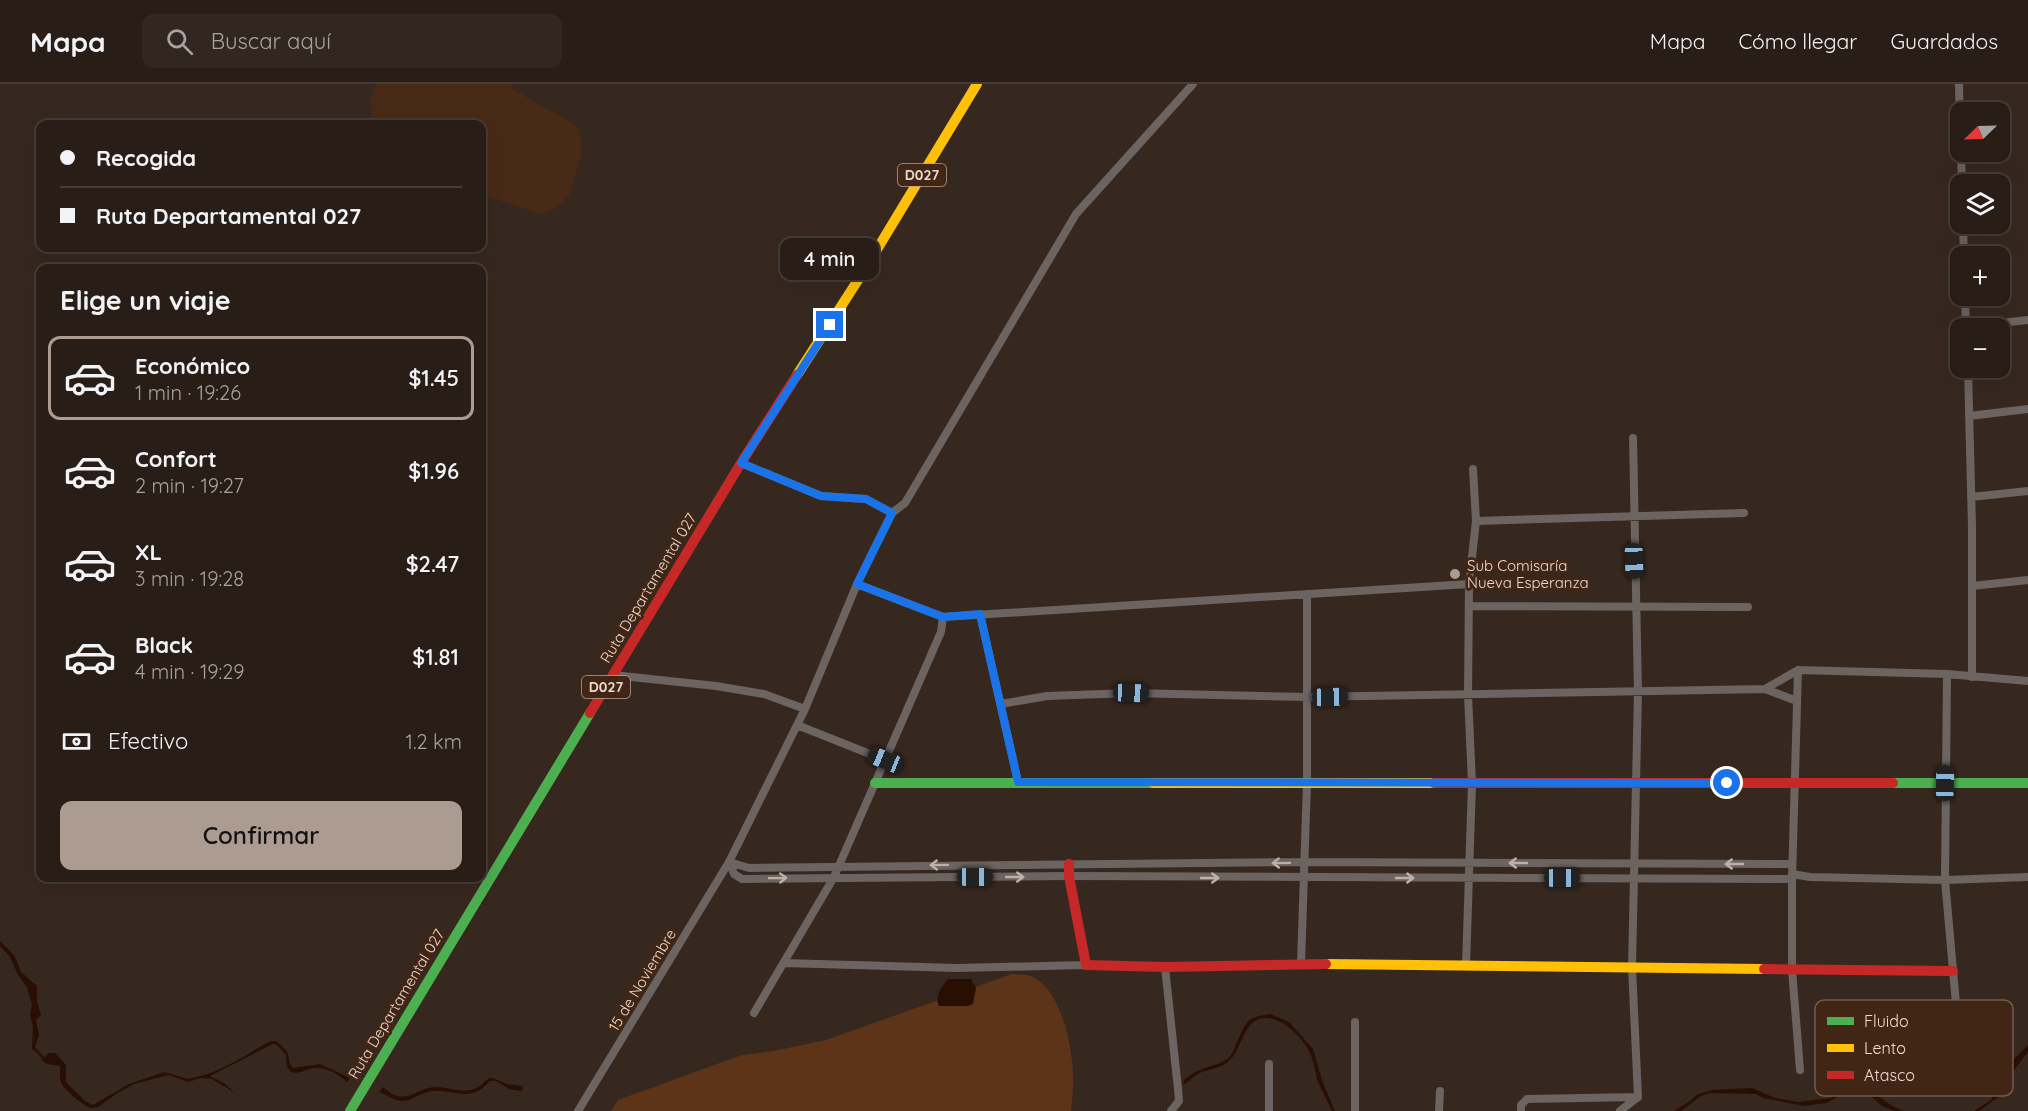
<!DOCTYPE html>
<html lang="es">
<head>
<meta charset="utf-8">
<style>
  :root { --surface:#291e17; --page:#312720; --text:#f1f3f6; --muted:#a5a2a1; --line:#453c36; --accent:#ac9b91 }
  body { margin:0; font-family:Quicksand,sans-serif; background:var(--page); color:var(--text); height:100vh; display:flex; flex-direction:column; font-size:22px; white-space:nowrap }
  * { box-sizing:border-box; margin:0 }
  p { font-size:20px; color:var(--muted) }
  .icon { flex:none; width:33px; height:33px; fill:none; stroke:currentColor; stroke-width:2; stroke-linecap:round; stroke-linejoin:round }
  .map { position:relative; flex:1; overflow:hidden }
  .panel { position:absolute; left:36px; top:180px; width:450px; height:618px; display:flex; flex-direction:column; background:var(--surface); border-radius:12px; box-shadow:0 6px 24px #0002,0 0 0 2px var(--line) }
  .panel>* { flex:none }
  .top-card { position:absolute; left:36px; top:36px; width:450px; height:132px; border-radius:12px; box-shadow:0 6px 24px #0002,0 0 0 2px var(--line); display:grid; align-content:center; height:132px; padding:0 24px; background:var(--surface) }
  .needle { width:39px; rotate:247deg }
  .fabs { position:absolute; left:1950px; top:18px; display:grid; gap:12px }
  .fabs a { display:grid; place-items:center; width:60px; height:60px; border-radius:12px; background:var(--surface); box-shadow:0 6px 24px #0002,0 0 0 2px var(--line); font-size:30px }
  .end { position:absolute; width:27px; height:27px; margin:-14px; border:8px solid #1a73e8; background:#fff; box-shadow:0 0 0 3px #fff }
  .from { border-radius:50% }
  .bubble { position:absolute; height:42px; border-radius:12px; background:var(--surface); box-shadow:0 6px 24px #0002,0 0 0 2px var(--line); font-size:20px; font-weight:600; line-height:42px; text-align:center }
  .car { position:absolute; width:18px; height:36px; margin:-18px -9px; border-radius:8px; box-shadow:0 0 4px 2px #0007; background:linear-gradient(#222 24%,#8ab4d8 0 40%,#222 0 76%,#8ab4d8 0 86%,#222 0) }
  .top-card b { display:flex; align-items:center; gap:21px; height:57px; font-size:22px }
  .top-card b+b { border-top:2px solid var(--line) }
  .top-card i { width:15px; height:15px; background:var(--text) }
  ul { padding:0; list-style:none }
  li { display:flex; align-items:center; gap:18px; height:84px; margin:0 12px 9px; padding:0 12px; border:3px solid transparent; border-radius:12px }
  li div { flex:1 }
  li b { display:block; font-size:22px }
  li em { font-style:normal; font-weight:600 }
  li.selected { border-color:var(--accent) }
  li>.icon { width:54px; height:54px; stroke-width:1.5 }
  h2 { padding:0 24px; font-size:27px; line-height:72px }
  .pay { display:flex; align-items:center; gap:15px; height:66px; padding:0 24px; font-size:22px }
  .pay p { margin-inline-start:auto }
  .primary-button { display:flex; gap:12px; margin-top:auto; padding:12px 24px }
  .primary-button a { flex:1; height:69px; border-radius:12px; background:var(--accent); color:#111; font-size:24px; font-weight:600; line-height:69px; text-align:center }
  header { display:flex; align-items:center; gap:36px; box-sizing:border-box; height:84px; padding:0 30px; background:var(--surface); border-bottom:2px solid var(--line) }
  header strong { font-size:28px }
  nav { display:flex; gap:33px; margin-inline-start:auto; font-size:21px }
  .search { width:420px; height:54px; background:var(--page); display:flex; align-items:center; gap:15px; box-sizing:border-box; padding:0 21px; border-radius:12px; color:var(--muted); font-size:22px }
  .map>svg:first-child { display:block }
  .built { fill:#482a16 }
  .green { fill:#5e3419 }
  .water { fill:#280e03 }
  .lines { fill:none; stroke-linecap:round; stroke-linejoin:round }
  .stream { stroke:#280e03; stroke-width:2 }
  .street { stroke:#6b6460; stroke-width:8 }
  .fast { stroke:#4caf50; stroke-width:10 }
  .slow { stroke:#ffc107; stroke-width:10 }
  .jam { stroke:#c62828; stroke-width:10 }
  .oneway { stroke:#beb0a8 }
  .route { stroke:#1a73e8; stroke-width:8 }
  .poi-dot { fill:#ac9b91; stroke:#412615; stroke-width:2 }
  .labels { text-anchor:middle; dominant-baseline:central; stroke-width:6; stroke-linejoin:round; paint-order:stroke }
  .shield { fill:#412615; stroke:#b8a397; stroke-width:1.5 }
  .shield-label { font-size:14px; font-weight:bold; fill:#ebd9cf }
  .poi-label { font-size:15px; fill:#ebd9cf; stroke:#412615; text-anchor:start }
  .street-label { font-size:15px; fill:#ebd9cf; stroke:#412615 }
  .key { fill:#412615; stroke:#745c4d; stroke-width:1.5 }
  .key-label { font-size:16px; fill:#ebd9cf }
</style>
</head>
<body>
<header>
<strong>Mapa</strong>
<div class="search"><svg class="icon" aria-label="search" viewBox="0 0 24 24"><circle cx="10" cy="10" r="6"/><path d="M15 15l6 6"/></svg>Buscar aquí</div>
<nav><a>Mapa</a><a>Cómo llegar</a><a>Guardados</a></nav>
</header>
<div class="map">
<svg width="2028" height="1027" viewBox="0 0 2028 1027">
  <rect width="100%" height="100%" fill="#37281f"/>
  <path class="built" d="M376,0H513L512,5L574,40L578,46L581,56V71L569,111L556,124L541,130L482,111V40H372L370,19Z"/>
  <path class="green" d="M1012,890C1018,891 1025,890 1031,892C1061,905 1072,961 1073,990C1074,1002 1072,1015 1071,1027H611L618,1016L742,971L774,967L826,956Z"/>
  <path class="water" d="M0,857L14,871L21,888L37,902V918L41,931L36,936L39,951L34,967L32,964L33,943L30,931L32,921L27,903L18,891L10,873L0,862Z
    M948,895H971L976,904L973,920L968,922H939C934,911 942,903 948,895Z
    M1270,930L1289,938L1313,965L1323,999L1335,1027H1332C1328,1017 1322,1008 1318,998C1315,988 1314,977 1309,967C1301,951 1274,925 1255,937C1242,945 1241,967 1228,978C1219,985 1207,985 1198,990C1193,993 1188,998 1183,1001L1184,996C1189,992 1194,988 1200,986C1209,982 1219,981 1227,975C1233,970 1234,965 1237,958C1247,937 1245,934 1270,930Z
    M271,957H276L287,967L290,980L293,984L320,980L350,994L347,998C337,989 323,981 310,985C302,987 299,990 291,988L287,983L286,971L276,960H273L210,992L224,999L234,1008L265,1027L212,995L201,994L188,998L169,991L134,1000L119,1008L98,1023L91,1024C84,1022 65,1007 62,1000C58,993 61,988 60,982L47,980L41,976L49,969H55L66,981V998L85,1017L93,1021L129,1000L164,988L188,995C200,992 213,989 224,983C240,976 255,965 271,957Z
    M2028,961V968L2014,986L2000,1012L1979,1027H1974L1991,1016L2007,982Z
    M489,994H493L507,1000L523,1002L522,1007L509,1005L496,997H490C487,1000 483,1004 480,1006C464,1016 444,1003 428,1008C418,1010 412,1017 401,1017C393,1016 387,1011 379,1008L383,1003C406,1025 415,1003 436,1003C450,1003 465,1011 478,1003C482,1001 485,997 489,994Z
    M1852,1002C1876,1002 1883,1022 1905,1027H1895L1882,1022L1864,1006H1859L1842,1010L1827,1019L1804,1022L1763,1014L1756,1010L1710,1009L1701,1012L1681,1027H1674L1690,1017L1696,1011L1712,1006L1752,1004L1775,1014L1798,1018L1831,1014L1842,1004Z"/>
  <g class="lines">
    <path class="stream" d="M35,965L45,976"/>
    <path class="street" d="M1959,0L1960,50
      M1961,68L1962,100
      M1963,140L1964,172
      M1965,212L1966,244
      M1966,243L2028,236
      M1968,284L1972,442V593
      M1969,332L2028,325
      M741,379L821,412L866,415L892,429L857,500L805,625
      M1473,385L1476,437
      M1971,413L2028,407
      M892,429L905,419L1076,130L1193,0
      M857,500L943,533L1469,500
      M1972,502L2028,496
      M1469,522L1748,523
      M980,530L1018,698
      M1798,586L1947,590L2028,597
      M1947,590L1945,796L1960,965
      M1765,605L1798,586L1792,795V885L1800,986
      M1001,620L1047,612L1131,609L1307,613L1765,605L1797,617
      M797,641L885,676
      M729,778L734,790L742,795L1069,792L1792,795
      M729,778L749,784L1304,778L1792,780
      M1792,790L1810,793L1945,796L2028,793
      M784,879L957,884L1086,881
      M1301,880L1307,699V510
      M1466,882L1472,699L1468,611L1469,500L1476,437L1744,429
      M1165,883L1178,1005L1179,1017L1171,1027
      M754,929L834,793L941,548L943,533
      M1355,938V1027
      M578,1027L729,778L805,625L764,610L716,602L613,591
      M1269,1027V980
      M1439,1027L1440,1007
      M1521,1027V1021L1527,1015L1638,1013
      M1620,1027L1638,1013L1632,883L1638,608L1633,354"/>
    <path class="fast" d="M875,699H1153
      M1893,699H2028
      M350,1027L590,629"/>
    <path class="slow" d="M797,291L867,182L977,0
      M1153,699H1434
      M1326,880L1764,885"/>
    <path class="jam" d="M590,629L741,379L797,291
      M1434,699H1893
      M1069,780V792L1086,881L1165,883L1326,880
      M1764,885L1953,887"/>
  </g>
  <defs><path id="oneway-shaft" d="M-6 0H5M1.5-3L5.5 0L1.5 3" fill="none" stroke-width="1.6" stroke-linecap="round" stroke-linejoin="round" transform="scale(1.5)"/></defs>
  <g class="oneway">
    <use href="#oneway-shaft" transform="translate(1281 779) rotate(179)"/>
    <use href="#oneway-shaft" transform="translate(1518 779) rotate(-180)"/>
    <use href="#oneway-shaft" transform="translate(1734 780) rotate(-180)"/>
    <use href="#oneway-shaft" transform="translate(939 781) rotate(179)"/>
    <use href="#oneway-shaft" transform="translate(1015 793)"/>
    <use href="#oneway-shaft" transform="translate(778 794) rotate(-1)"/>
    <use href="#oneway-shaft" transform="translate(1210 794)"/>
    <use href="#oneway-shaft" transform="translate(1405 794)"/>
  </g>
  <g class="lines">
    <path class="route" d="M830,241L741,379L821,412L866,415L892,429L857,500L943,533L980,530L1018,698L1727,699"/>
  </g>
  <circle class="poi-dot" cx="1455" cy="490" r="6"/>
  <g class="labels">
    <g class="shield">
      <rect x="898" y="80" width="48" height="22" rx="4.5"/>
      <rect x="582" y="592" width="48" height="22" rx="4.5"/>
    </g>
    <g class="shield-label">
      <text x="922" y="91">D027</text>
      <text x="606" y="603">D027</text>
    </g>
    <g class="poi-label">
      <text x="1467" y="481">Sub Comisaría<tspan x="1467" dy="17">Nueva Esperanza</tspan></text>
    </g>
    <g class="street-label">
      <text transform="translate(648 504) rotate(-59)">Ruta Departamental 027</text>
      <text transform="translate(642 896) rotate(-59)">15 de Noviembre</text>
      <text transform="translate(396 920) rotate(-59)">Ruta Departamental 027</text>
    </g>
  </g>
  <rect x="1815" y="916" width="198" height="96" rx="9" class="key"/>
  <rect x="1827" y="933" width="27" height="8" fill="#4caf50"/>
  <rect x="1827" y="960" width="27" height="8" fill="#ffc107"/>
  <rect x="1827" y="987" width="27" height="8" fill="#c62828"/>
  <g class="key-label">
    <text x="1864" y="943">Fluido</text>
    <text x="1864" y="970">Lento</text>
    <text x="1864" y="997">Atasco</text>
  </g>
</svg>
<div class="fabs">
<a><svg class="needle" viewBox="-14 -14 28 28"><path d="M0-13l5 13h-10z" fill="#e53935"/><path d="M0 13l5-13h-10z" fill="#a5a2a1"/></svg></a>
<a><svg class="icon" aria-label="layers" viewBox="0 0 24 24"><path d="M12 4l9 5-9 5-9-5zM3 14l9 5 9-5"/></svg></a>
<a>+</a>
<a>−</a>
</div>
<i class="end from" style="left:1727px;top:699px"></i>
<i class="end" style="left:830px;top:241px"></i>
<div class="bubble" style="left:780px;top:154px;width:99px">4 min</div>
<i class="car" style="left:1634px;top:477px;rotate:178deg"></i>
<i class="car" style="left:1131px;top:609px;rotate:92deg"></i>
<i class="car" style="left:1330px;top:613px;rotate:89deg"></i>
<i class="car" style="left:885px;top:676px;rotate:292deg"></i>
<i class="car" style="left:1945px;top:699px;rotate:1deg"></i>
<i class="car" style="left:975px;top:793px;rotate:90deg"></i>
<i class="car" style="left:1562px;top:794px;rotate:90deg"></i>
<div class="top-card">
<b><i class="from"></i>Recogida</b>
<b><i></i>Ruta Departamental 027</b>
</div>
<section class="panel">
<h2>Elige un viaje</h2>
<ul>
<li class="selected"><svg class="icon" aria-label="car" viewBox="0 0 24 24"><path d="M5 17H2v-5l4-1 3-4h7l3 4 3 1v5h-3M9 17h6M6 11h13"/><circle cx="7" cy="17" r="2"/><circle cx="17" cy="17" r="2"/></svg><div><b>Económico</b><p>1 min · 19:26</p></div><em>$1.45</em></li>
<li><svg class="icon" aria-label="car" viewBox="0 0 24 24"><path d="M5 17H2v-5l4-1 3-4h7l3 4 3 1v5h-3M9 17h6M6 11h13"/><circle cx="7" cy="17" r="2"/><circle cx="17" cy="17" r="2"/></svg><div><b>Confort</b><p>2 min · 19:27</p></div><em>$1.96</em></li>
<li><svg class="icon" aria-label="car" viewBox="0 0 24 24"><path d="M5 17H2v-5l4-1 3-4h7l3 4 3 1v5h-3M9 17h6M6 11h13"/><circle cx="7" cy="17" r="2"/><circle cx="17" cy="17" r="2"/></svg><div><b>XL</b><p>3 min · 19:28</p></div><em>$2.47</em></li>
<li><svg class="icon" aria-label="car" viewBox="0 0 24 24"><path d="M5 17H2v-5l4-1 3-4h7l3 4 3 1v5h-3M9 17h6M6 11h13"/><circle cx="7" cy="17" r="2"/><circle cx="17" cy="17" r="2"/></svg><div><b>Black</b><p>4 min · 19:29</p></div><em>$1.81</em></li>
</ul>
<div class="pay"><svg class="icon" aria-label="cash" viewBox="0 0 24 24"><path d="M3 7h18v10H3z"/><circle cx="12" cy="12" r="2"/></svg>Efectivo<p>1.2 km</p></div>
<div class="primary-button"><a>Confirmar</a></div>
</section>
</div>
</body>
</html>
